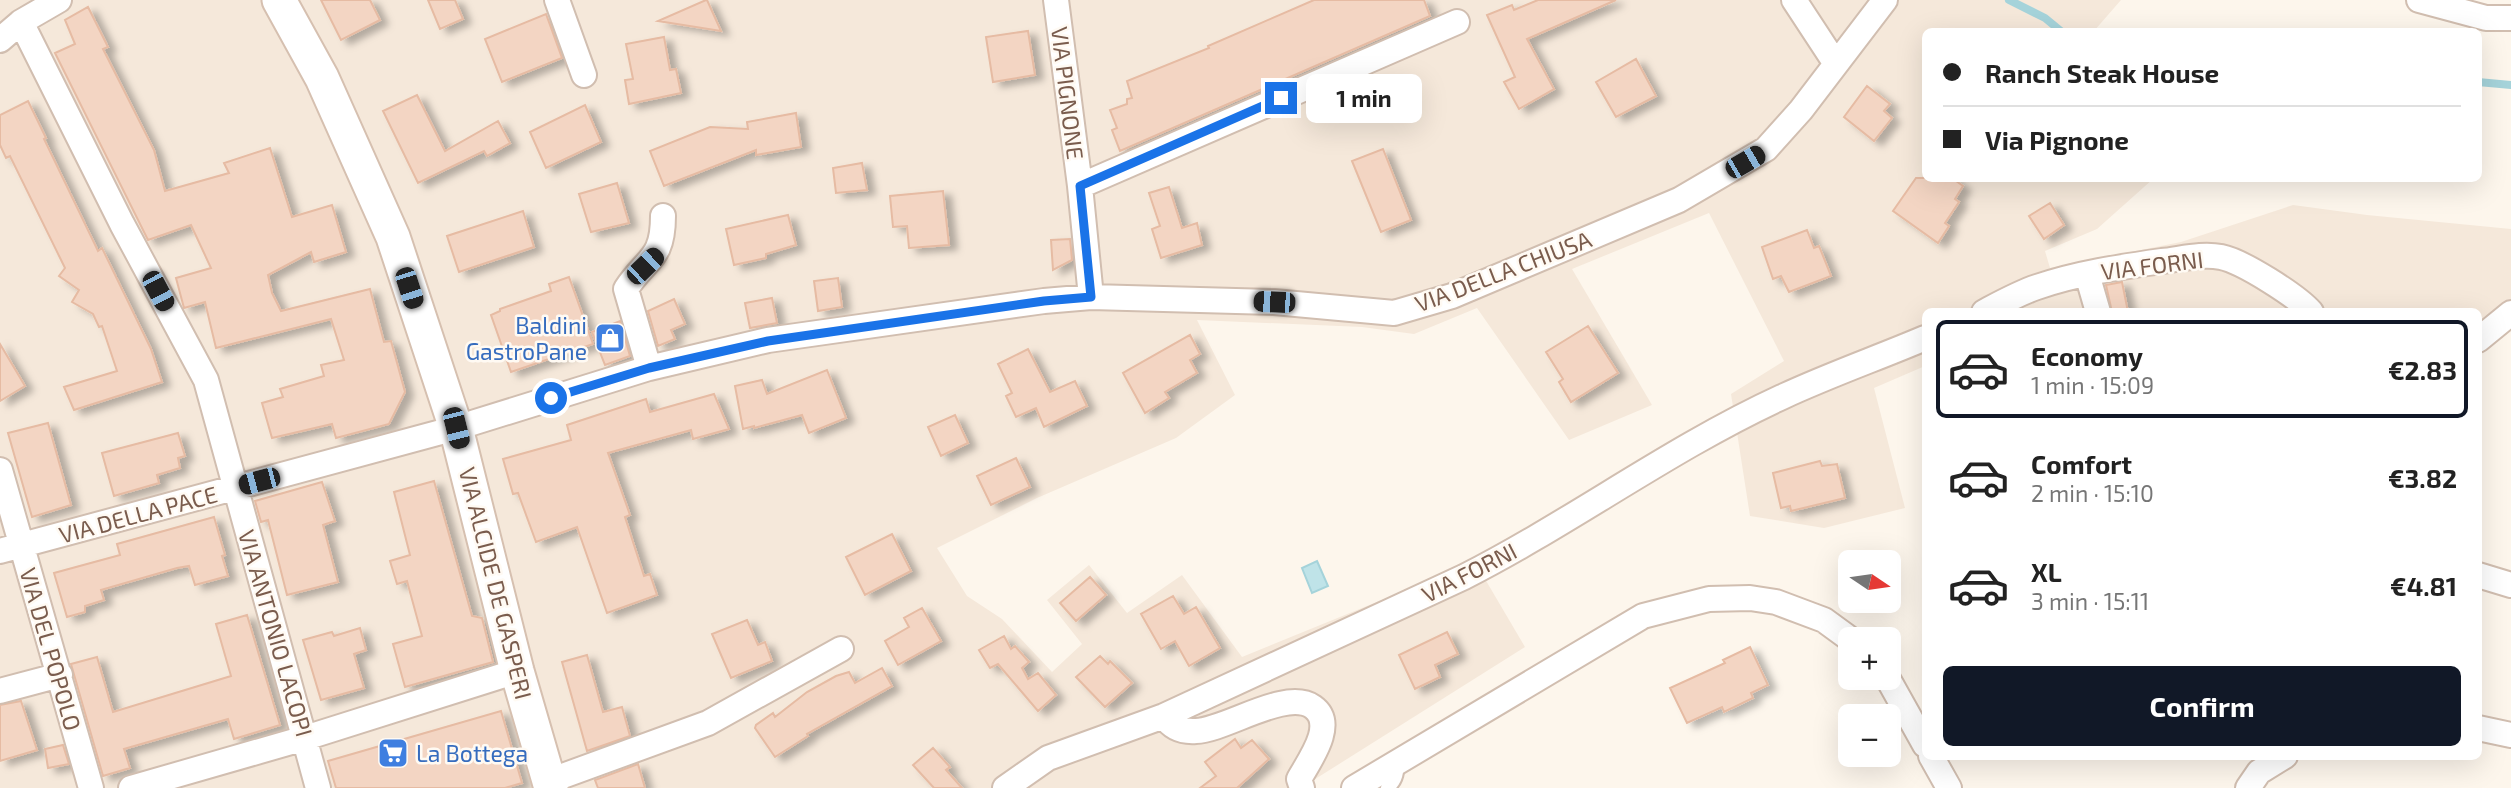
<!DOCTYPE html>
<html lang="en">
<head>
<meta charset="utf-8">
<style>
  :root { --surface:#fff; --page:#f2f2f2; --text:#222; --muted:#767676; --line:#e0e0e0; --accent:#111827 }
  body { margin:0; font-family:"Exo 2",sans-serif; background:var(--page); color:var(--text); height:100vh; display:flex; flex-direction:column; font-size:26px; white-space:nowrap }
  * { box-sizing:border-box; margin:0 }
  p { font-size:23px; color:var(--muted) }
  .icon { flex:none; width:38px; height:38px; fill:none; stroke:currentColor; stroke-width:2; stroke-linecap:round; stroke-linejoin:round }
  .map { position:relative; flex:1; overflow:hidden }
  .side { position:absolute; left:1922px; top:308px; width:560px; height:452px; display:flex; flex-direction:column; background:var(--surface); border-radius:10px; box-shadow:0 7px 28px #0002 }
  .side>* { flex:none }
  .banner { position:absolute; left:1922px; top:28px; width:560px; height:154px; border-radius:10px; box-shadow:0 7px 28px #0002; display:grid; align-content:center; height:154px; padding:0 21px; background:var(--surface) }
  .needle { width:46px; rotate:103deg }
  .fabs { position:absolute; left:1838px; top:550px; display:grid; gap:14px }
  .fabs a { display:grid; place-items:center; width:63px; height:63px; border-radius:10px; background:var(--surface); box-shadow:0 7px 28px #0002; font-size:35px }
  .end { position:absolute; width:32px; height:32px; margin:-16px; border:9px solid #1a73e8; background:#fff; box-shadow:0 0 0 4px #fff }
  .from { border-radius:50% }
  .bubble { position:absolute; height:49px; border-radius:10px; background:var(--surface); box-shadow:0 7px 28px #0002; font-size:23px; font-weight:700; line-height:49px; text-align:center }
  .car { position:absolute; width:21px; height:42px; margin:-21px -10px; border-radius:9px; box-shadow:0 0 5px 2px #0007; background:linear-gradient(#222 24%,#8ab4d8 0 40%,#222 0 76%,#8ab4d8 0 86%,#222 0) }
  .banner b { display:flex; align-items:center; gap:24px; height:66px; font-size:26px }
  .banner b+b { border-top:2px solid var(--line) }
  .banner i { width:18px; height:18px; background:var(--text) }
  ul { padding:12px 0 0; list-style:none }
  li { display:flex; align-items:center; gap:21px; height:98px; margin:0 14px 10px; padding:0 7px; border:4px solid transparent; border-radius:10px }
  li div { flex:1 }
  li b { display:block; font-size:26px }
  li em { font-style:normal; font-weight:700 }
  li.selected { border-color:var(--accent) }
  li>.icon { width:63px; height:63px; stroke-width:1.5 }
  .button { display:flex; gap:14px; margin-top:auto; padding:14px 21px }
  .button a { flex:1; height:80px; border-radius:10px; background:var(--accent); color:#fff; font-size:28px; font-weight:700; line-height:80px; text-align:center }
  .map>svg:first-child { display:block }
  .residential { fill:#f5e8da }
  .water { fill:#bfe3e8; stroke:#a5d3da; stroke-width:2 }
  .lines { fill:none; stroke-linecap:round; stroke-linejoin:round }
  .stream { stroke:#a5d3da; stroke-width:8 }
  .building { fill:#f3d5c3; stroke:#e6bba3; stroke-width:2; filter:url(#shadow) }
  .lane-casing { stroke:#d1beb0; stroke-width:16 }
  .street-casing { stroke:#d1beb0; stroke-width:28 }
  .secondary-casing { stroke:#d6c0b0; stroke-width:37 }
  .lane { stroke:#fff; stroke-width:12 }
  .street { stroke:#fff; stroke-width:24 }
  .secondary { stroke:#fff; stroke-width:33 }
  .route { stroke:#1a73e8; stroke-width:9 }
  .labels { text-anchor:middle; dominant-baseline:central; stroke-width:5; stroke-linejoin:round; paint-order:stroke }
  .street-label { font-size:23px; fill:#7a5c4d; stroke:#fffaf3 }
  .shop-label { font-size:23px; fill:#366cbe; stroke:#fffaf3; text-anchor:end }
</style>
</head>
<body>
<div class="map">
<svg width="2511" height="788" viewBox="0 0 2511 788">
  <defs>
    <filter id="shadow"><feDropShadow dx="8" dy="4.5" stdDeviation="3.5" flood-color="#0004"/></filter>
  </defs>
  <rect width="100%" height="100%" fill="#fdf6ec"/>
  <path class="residential" d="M0,0H2121L2094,31L1925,32V178L2153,179L2097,229L2045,251L2050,268L2181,242L2293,205L2367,215L2511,229V321L2478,348V312H1925V366L1874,388L1905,508L1824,528L1750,516L1731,394L1784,361L1709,213L1572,269L1652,405L1569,440L1477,308L1414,334L1362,327L1197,320L1235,395L1176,438L1037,498L937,548L967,596L1002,619L1052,672L1082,644L1047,600L1089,565L1127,613L1182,575L1242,657L1475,562L1525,647L1301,788H0Z"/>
  <path class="water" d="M1317,561L1328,586L1312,593L1302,568Z"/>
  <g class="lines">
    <path class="stream" d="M2009,0L2045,18L2062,32
      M2478,82L2511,85"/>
  </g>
  <path class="building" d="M321,0H370L380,20L341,40Z
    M428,0H455L463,19L440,29Z
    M707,0L721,31L658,21L706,0Z
    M1314,0H1424L1430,16L1120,151L1112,130L1117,128L1110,110L1127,104V99L1132,98L1127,81L1209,48L1208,46Z
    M1538,0H1616L1527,39L1554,89L1519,109L1504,82L1515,77L1487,15L1512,5L1514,10Z
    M88,7L108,47L103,49L154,150L165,191L229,173L224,163L270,148L292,217L332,205L346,252L314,262L311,252L268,275L272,293L281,311L370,289L384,342L391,341L405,392L389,424L336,438L332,424L272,438L262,403L283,397L280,389L324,376L321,365L344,360L331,319L216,348L205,302L184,308L176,278L211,268L191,225L148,240L55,53L75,44L65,20Z
    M546,14L562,58L502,82L485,39Z
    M1028,31L1035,75L993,82L986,37Z
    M664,37L670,70L676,69L681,93L629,104L625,80L633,79L626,44Z
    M1636,59L1656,96L1616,117L1596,82Z
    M1867,86L1890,104L1884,111L1892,118L1874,141L1844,117Z
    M417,95L445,151L498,121L510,143L487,156L484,151L418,183L383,111Z
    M28,101L46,138L44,139L98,251L102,248L151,349L162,382L74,410L64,387L117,371L102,326L99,327L93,314L72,302L79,290L59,276L65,268L10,156L6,158L0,145V115Z
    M585,105L601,142L546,168L530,132Z
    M796,113L801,147L756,155V150L664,186L650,151L710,127L748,129L747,122Z
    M1383,149L1411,220L1381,232L1352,161Z
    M862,163L867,190L836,193L833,168Z
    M1916,178H1952L1963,186L1955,199L1959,202L1945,223L1949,226L1938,243L1893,211Z
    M617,183L629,223L591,232L579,194Z
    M1169,187L1182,228L1197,223L1202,245L1161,258L1152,229L1160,226L1149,193Z
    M943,191L949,245L909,248L907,226L893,227L890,196Z
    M2050,203L2064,225L2044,239L2029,216Z
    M523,211L534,247L459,272L447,236Z
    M788,215L796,245L766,254V258L734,265L726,229Z
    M1807,230L1814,248L1819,246L1831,276L1789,292L1781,276L1773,279L1762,247Z
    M1070,239L1072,260L1053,270L1051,240Z
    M569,277L593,344L511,372L491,315L500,311V309L551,291L549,284Z
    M838,278L842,307L818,311L814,281Z
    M2122,282L2128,312H2112L2106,285Z
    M772,298L777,323L750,328L745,303Z
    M674,299L685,324L671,330L675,339L658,346L648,311Z
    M620,321L630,356L605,365L592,332Z
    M1588,326L1618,373L1571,402L1559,382L1563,379L1546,352Z
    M1190,335L1200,354L1190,360L1197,373L1165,392L1169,398L1145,413L1123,373Z
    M0,344L25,386L0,401Z
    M1028,349L1050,392L1075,381L1087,406L1044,427L1036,408L1016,417L1006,396L1012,393L998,364Z
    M827,370L846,418L809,433L802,415L754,428V426L743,429L735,386L762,380L767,394Z
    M714,394L729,429L693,439L691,430L608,453L630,515L625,517L644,576L650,574L657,595L607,613L577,527L536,542L518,493L513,494L503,459L571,440L567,425L646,399L650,412Z
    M955,415L968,443L941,456L928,427Z
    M48,423L71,505L32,517L8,433Z
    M178,433L185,456L178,458L180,468L157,475L159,483L114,496L102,453Z
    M1016,458L1030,487L991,505L977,476Z
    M1820,461L1822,466L1837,464L1845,498L1791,511L1790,506L1781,508L1773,473Z
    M434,481L472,616L482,618L493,662L405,687L393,644L422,636L407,581L397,584L390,561L410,555L394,492Z
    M322,482L335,521L323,525L338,582L287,595L268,520L261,522L255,501Z
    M214,517L225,555L222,556L228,576L195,585L189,566L177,568L101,590L104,600L85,606V612L67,617L54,573L120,555L117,544Z
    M892,534L911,571L865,595L846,557Z
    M1090,577L1106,595L1076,621L1060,603Z
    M1173,596L1184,614L1196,607L1220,648L1189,666L1175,641L1161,649L1141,614Z
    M922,608L941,641L898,665L885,641L909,627L904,618Z
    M247,615L280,725L234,739L228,719L124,749L130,768L103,776L71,664L97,657L113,712L231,676L216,624Z
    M747,620L758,645L765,642L772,661L731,678L712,634Z
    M360,628L366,650L354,654L364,688L321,700L303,640L332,632L334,636Z
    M1447,632L1458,654L1435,665L1440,677L1415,689L1399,655Z
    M1004,636L1011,649L1015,646L1029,662L1022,668L1028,679L1038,673L1056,695L1038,711L998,664L990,668L979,650Z
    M1750,647L1768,685L1751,693L1753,698L1724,712L1722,707L1687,723L1670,688L1725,663L1723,660Z
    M587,655L603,712L622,707L630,736L587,751L562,662Z
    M1100,656L1108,664L1110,661L1132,683L1105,707L1076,677Z
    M882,668L892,686L807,734L808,736L775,757L755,728L756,725L773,713L775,717L807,692L836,676L849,672L855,683Z
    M21,701L37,750L0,761V705Z
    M501,711L522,783L505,788H336L328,761Z
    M1235,739L1241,748L1252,740L1269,759L1237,788H1200L1216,776L1205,762Z
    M63,745L69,764L48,768L45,749Z
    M933,748L950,767L946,770L962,788H934L913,765Z
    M638,764L645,788H598L595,780Z"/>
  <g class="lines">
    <g class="lane-casing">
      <path id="lane" d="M1387,788C1393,784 1396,779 1397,772L1393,764"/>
    </g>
    <g class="street-casing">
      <path id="street" d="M557,0L584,75
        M1056,0L1080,186L1091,297
        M1794,0L1836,64
        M2419,0L2486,18H2511
        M21,22L122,224L206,380L318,788
        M0,40L21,22L59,0
        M1080,186L1457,22
        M2087,274L2098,312
        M1984,312C2001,303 2019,293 2037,287C2078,273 2120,267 2162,261C2181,259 2202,253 2221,257C2242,261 2297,296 2311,312
        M2478,340L2511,313
        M649,368L626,289C647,257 663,260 663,216
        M0,470L91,788
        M0,551L456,428L649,368L768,340L1044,301L1091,297L1274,302L1394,313L1452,296L1679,200L1766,149L1801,110L1885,0
        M2478,575L2511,585
        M1887,677L1925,745
        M0,691L60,675
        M1164,716C1171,727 1182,732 1196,731C1226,730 1286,688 1313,707C1337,724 1309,761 1299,779L1302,788
        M2478,728L2511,735
        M1931,756L1949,788
        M549,781L708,723L841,649
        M131,788L305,738L517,671
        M1005,788L1048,758L1164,716L1464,577C1572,522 1671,448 1782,397C1829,375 1878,358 1925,338
        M1354,788L1643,616L1709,599L1750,598L1776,602L1824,620L1850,639
        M2248,788L2259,772L2285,756"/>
    </g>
    <g class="secondary-casing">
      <path id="secondary" d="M279,0L322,78L393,237L456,428L517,671L551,788"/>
    </g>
    <use href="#lane" class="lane"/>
    <use href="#street" class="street"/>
    <use href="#secondary" class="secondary"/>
  </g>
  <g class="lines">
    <path class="route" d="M551,398L649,368L768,341L1044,301L1091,297L1080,186L1281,98"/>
  </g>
  <defs>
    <g id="shop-square" transform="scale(1.575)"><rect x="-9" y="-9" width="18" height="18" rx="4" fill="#3f7fe0" stroke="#fffaf3"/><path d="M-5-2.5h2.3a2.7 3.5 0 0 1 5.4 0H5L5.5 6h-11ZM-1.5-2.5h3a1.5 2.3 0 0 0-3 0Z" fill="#fff"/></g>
    <g id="supermarket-square" transform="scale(1.575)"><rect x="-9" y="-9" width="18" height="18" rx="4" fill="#3f7fe0" stroke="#fffaf3"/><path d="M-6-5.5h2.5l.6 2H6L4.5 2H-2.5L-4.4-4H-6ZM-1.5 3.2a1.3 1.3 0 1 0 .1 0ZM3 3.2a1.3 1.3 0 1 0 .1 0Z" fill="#fff"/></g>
  </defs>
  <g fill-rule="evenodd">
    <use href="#shop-square" x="610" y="338"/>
    <use href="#supermarket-square" x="393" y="753"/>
  </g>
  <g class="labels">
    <g class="street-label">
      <text transform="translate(1068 93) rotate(83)">VIA PIGNONE</text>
      <text transform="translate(2152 265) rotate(-7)">VIA FORNI</text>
      <text transform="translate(1503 271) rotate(-21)">VIA DELLA CHIUSA</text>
      <text transform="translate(138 514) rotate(-15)">VIA DELLA PACE</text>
      <text transform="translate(1469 572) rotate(-27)">VIA FORNI</text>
      <text transform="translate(496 583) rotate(76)">VIA ALCIDE DE GASPERI</text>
      <text transform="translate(276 633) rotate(74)">VIA ANTONIO LACOPI</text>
      <text transform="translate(51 649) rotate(74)">VIA DEL POPOLO</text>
    </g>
    <g class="shop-label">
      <text x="587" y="325">Baldini<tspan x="587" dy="26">GastroPane</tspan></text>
      <text x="416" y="753" text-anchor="start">La Bottega</text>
    </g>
  </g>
</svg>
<div class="fabs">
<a><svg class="needle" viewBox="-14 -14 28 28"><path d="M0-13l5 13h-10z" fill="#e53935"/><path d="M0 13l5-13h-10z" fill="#767676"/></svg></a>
<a>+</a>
<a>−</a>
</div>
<i class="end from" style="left:551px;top:398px"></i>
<i class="end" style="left:1281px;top:98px"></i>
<div class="bubble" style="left:1306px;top:74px;width:116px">1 min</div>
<i class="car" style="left:1745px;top:162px;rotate:60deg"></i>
<i class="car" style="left:645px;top:266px;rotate:46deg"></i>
<i class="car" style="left:409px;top:288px;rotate:162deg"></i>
<i class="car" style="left:158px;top:291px;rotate:152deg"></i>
<i class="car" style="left:1274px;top:302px;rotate:272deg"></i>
<i class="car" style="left:456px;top:428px;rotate:166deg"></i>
<i class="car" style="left:259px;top:481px;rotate:255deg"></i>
<div class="banner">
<b><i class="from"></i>Ranch Steak House</b>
<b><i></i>Via Pignone</b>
</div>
<section class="side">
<ul>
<li class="selected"><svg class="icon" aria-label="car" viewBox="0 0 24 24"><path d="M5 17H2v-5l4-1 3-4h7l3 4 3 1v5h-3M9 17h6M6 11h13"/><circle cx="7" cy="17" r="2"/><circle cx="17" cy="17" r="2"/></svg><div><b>Economy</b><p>1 min · 15:09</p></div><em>€2.83</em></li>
<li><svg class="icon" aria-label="car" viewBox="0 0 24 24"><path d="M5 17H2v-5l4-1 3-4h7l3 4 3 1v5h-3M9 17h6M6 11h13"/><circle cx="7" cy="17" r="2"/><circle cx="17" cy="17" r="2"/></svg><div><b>Comfort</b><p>2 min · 15:10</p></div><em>€3.82</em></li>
<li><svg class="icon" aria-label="car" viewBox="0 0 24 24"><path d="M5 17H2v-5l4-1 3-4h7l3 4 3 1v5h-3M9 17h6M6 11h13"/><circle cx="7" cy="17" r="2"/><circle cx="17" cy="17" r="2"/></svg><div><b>XL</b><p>3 min · 15:11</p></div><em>€4.81</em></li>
</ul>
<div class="button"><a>Confirm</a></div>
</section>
</div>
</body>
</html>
